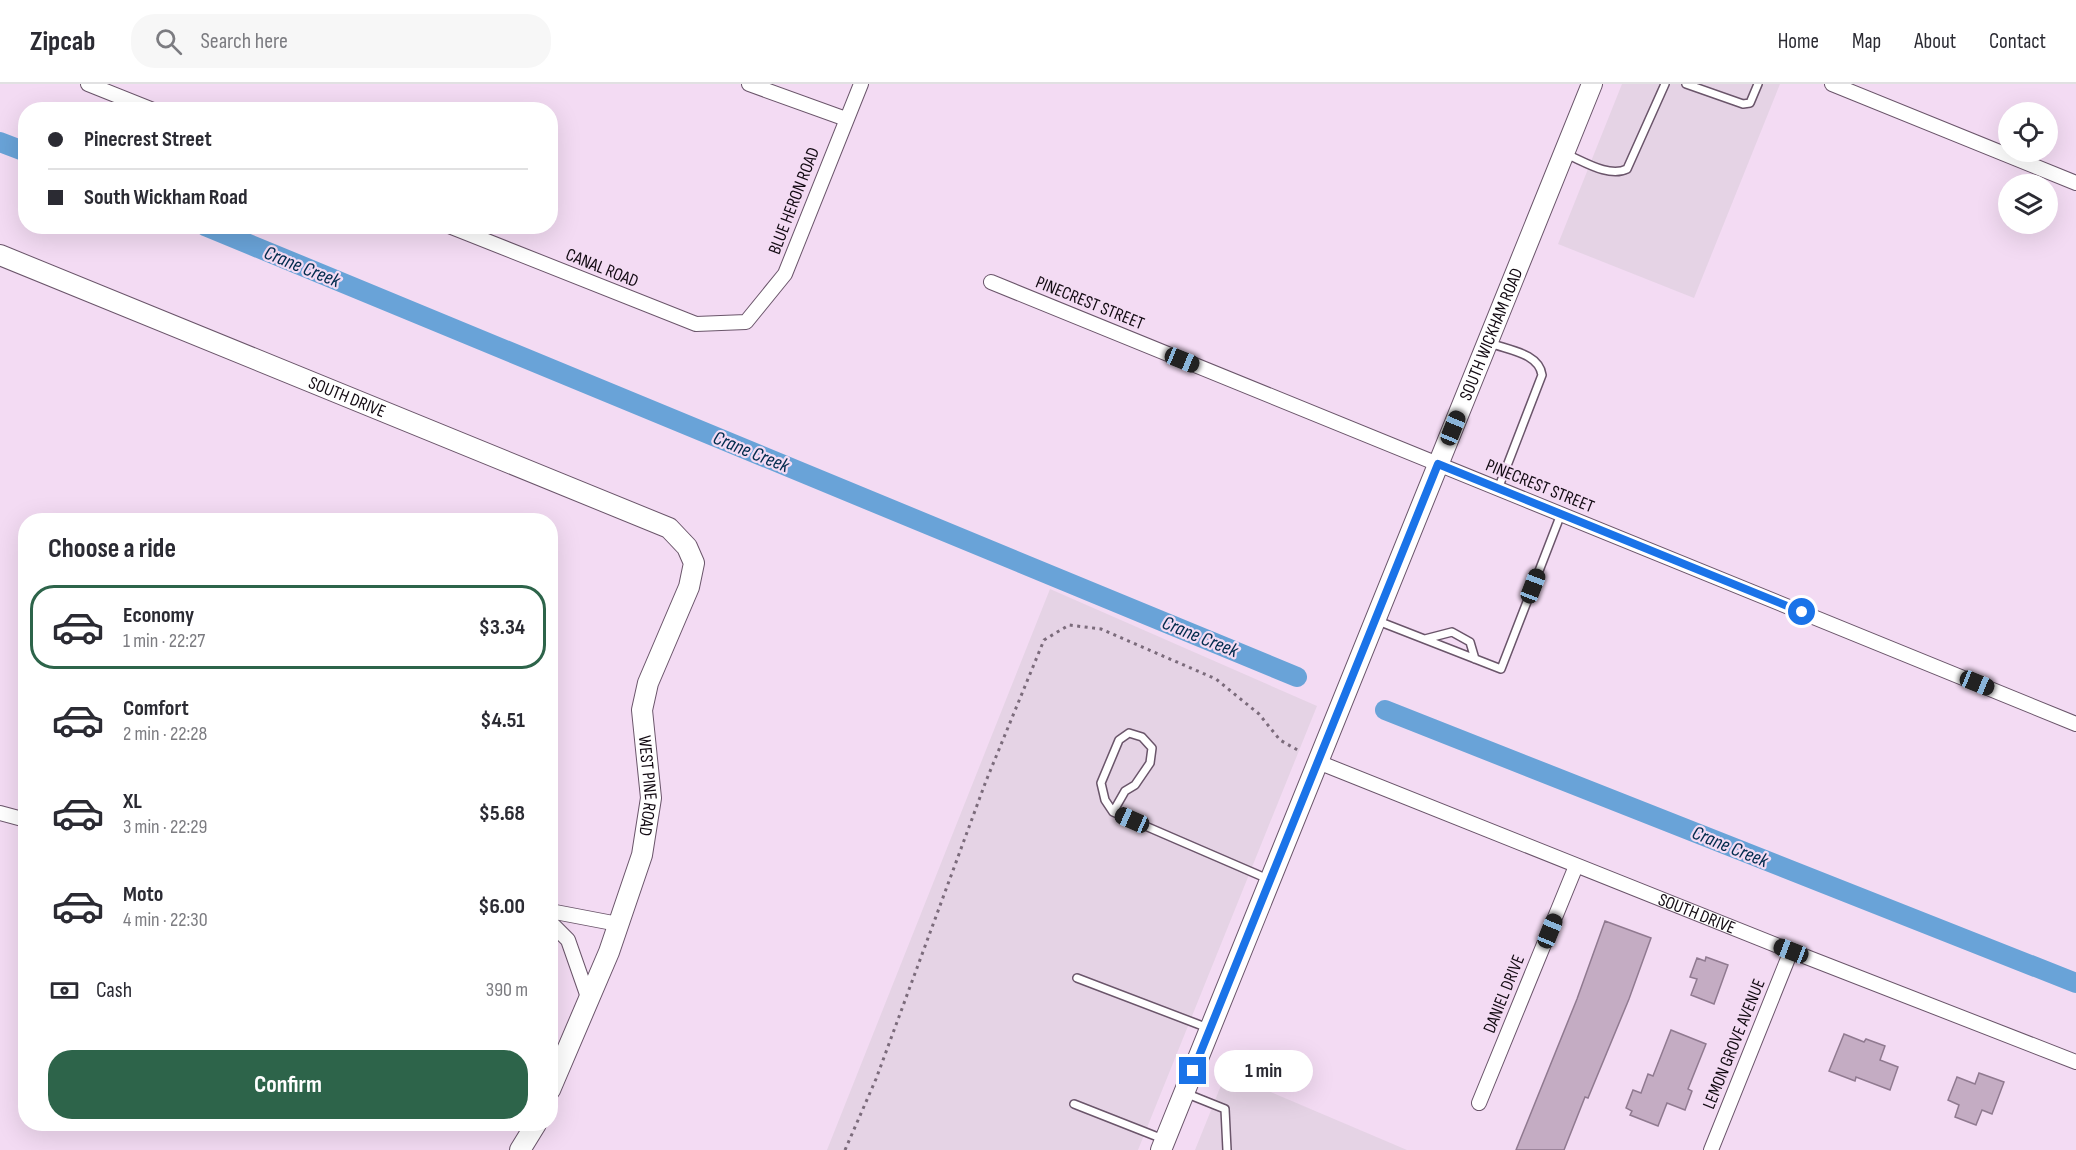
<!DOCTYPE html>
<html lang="en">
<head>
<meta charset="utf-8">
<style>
  :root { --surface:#fff; --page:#f7f7f7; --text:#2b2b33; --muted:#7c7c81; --line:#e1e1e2; --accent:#2d644a }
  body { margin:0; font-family:"Sofia Sans Condensed",sans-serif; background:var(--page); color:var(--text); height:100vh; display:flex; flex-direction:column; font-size:22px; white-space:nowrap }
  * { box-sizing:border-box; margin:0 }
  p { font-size:20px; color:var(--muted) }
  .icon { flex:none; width:33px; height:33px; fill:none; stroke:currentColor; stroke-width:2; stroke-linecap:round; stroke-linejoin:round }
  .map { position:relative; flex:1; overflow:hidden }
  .panel { position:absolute; left:18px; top:429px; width:540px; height:618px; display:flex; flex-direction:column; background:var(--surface); border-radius:24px; box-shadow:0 6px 24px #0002 }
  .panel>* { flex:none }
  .banner { position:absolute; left:18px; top:18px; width:540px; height:132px; border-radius:24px; box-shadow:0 6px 24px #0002; display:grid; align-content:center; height:132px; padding:0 30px; background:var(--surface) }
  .controls { position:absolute; left:1998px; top:18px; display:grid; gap:12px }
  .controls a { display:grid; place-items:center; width:60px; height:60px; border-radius:50%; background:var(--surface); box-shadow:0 6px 24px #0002; font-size:30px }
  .end { position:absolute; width:27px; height:27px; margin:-14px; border:8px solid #1a73e8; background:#fff; box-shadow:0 0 0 3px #fff }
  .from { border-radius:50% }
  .bubble { position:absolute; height:42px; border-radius:21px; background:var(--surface); box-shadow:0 6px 24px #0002; font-size:20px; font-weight:700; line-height:42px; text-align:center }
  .car { position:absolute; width:18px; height:36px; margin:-18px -9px; border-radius:8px; box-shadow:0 0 4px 2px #0007; background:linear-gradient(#222 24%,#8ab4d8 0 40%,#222 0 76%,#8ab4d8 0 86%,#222 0) }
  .banner b { display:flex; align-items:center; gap:21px; height:57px; font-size:22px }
  .banner b+b { border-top:2px solid var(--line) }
  .banner i { width:15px; height:15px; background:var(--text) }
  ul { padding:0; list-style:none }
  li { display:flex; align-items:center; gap:18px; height:84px; margin:0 12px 9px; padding:0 18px; border:3px solid transparent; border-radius:24px }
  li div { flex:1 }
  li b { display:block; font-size:22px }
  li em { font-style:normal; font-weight:700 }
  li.current { border-color:var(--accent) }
  li>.icon { width:54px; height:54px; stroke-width:1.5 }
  h2 { padding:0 30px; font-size:27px; line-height:72px }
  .pay { display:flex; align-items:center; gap:15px; height:66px; padding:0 30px; font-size:22px }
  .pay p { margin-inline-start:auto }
  .cta { display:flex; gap:12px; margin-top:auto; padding:12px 30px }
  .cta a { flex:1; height:69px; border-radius:24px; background:var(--accent); color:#fff; font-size:24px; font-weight:700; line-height:69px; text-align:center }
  header { display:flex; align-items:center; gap:36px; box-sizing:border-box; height:84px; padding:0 30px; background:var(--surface); border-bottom:2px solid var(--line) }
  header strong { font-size:28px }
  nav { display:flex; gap:33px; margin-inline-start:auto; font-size:21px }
  .search { width:420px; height:54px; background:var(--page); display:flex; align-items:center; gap:15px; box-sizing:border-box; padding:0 21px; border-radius:24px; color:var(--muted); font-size:22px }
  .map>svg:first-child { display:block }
  .commercial { fill:#e5d3e5 }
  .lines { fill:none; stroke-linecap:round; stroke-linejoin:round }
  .canal { stroke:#69a3d8; stroke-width:20 }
  .building { fill:#c4acc3; stroke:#907a90; stroke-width:1.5 }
  .lane-casing { stroke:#6a556a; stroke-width:10 }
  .street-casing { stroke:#6a556a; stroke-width:16 }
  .secondary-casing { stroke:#6a556a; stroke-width:22 }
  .path { stroke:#7b6b7b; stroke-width:3; stroke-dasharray:3 4.5; stroke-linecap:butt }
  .lane { stroke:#fff; stroke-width:7 }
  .street { stroke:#fff; stroke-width:14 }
  .secondary { stroke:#fff; stroke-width:20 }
  .route { stroke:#1a73e8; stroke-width:8 }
  .labels { text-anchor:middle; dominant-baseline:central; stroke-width:4.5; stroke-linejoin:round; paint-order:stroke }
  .street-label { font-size:18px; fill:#120a12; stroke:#f3dbf3 }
  .water-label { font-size:20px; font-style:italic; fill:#002b4d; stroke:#f3dbf3 }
</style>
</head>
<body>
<header>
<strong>Zipcab</strong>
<div class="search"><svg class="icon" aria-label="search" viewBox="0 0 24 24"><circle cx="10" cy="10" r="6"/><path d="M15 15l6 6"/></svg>Search here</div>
<nav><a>Home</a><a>Map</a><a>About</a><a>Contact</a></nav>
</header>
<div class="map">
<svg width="2076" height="1066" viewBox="0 0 2076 1066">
  <rect width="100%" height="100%" fill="#f3dbf3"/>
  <path class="commercial" d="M1622,0H1780L1694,214L1558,160Z
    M1050,505L1317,622L1138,1066H827Z
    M1226,989L1407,1066H1195Z"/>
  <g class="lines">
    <path class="canal" d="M0,58L26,68
      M205,142L1297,593
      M1385,626L2076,899"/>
  </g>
  <path class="building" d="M1605,837L1651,854L1629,915L1588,1014L1585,1013L1564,1066H1516L1577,915Z
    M1706,873L1728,881L1714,920L1691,911L1697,895L1690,893L1697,874L1705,877Z
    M1671,946L1706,960L1688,1005L1692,1007L1685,1026L1667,1019L1658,1042L1630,1031L1632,1027L1626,1024L1633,1006L1641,1009L1648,990L1653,992Z
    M1844,950L1864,958L1866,955L1885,962L1880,976L1898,983L1890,1006L1856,993L1855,997L1829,987Z
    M1979,989L2004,998L1992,1030L1982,1026L1976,1041L1955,1033L1959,1021L1948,1016L1957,993L1975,1000Z"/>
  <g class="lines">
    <g class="lane-casing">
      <path id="lane" d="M1686,0L1743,20L1750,19L1758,0
        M1566,70C1583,77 1609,94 1627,85L1665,0
        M1490,259C1508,266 1539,269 1542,291L1498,405
        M1378,537L1501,585L1561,430
        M1425,555L1452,548L1470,558L1475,575
        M1113,728L1125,707L1135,701L1150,679L1152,664L1142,653L1129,649L1119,656L1101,699L1105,716L1113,728L1268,795
        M1077,894L1208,944
        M1185,1009L1225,1025L1227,1066
        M1074,1020L1163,1055"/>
    </g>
    <g class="street-casing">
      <g id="street">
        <path d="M88,0L153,26"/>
        <path d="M749,0L846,35"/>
        <path d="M1832,0L2076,99"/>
        <path d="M449,142L696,240L746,238L785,190L861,0"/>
        <path d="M991,198L2076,640"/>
        <path id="s1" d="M1318,678L1791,867L2076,978"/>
        <path d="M0,729L26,736"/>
        <path d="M550,827L618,840"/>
        <path d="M550,838L568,856L589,916"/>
        <path d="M1479,1019L1576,782"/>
        <path d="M1711,1066L1791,867"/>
      </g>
    </g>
    <g class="secondary-casing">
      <g id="secondary">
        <path id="s2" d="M0,171L669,444L687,463L694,479L689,503L648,599L642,626L651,714L642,771L609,868L550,1006"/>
        <path d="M520,1066L536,1040"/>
        <path id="s3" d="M1161,1066L1592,0"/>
      </g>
    </g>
    <path class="path" d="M845,1066L876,995L986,697L1044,556L1069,541L1101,545L1216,595L1259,630L1280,656L1301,668"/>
    <use href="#lane" class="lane"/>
    <use href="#street" class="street"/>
    <use href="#secondary" class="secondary"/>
  </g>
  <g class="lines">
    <path class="route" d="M1193,987L1438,380L1802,528"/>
  </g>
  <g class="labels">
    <g class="street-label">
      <text transform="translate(794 117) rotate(-69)">BLUE HERON ROAD</text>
      <text transform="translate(602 184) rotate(22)">CANAL ROAD</text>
      <text transform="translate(1090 219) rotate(22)">PINECREST STREET</text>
      <text stroke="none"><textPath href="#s3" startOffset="880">SOUTH WICKHAM ROAD</textPath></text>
      <text stroke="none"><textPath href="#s2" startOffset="375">SOUTH DRIVE</textPath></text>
      <text transform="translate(1540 402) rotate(22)">PINECREST STREET</text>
      <text stroke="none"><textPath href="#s2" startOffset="999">WEST PINE ROAD</textPath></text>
      <text stroke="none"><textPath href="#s1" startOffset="408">SOUTH DRIVE</textPath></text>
      <text transform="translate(1504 910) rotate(-68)">DANIEL DRIVE</text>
      <text transform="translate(1734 960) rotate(-68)">LEMON GROVE AVENUE</text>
    </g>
    <g class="water-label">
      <text transform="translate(302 183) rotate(22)">Crane Creek</text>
      <text transform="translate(751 368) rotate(22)">Crane Creek</text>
      <text transform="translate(1200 553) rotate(22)">Crane Creek</text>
      <text transform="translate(1730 763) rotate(22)">Crane Creek</text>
    </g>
  </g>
</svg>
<div class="controls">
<a><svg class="icon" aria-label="locate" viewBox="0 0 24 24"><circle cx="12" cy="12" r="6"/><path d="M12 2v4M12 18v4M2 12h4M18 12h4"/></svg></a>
<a><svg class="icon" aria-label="layers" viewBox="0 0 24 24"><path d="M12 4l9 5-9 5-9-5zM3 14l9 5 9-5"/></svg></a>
</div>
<i class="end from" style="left:1802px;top:528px"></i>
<i class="end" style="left:1193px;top:987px"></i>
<div class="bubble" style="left:1214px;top:966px;width:99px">1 min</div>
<i class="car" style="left:1182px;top:276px;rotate:112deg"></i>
<i class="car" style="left:1453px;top:344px;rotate:22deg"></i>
<i class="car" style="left:1533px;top:502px;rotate:21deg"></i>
<i class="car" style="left:1977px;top:599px;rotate:112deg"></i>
<i class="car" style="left:1132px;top:736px;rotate:294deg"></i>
<i class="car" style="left:1550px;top:847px;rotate:22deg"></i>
<i class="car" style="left:1791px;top:867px;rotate:291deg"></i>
<div class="banner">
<b><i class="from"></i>Pinecrest Street</b>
<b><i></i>South Wickham Road</b>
</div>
<section class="panel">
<h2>Choose a ride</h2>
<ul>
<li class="current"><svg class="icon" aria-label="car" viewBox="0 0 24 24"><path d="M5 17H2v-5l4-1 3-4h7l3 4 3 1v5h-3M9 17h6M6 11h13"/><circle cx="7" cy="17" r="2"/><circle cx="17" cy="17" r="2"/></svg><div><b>Economy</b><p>1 min · 22:27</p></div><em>$3.34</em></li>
<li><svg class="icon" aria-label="car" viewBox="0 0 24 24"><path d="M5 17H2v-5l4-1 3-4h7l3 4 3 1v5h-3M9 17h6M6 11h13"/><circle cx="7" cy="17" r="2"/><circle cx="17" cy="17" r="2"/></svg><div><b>Comfort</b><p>2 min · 22:28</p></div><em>$4.51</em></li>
<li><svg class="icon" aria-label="car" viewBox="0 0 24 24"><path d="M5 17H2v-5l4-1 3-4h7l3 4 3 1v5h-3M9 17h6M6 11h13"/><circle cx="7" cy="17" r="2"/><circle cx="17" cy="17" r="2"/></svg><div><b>XL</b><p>3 min · 22:29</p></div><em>$5.68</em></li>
<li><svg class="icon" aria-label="car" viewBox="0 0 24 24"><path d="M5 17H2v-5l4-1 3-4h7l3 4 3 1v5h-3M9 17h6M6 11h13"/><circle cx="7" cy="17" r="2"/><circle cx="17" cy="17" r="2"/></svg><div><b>Moto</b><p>4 min · 22:30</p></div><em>$6.00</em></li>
</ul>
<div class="pay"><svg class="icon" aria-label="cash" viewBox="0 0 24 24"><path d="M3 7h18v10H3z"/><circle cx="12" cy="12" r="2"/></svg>Cash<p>390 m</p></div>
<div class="cta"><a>Confirm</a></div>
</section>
</div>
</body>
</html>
